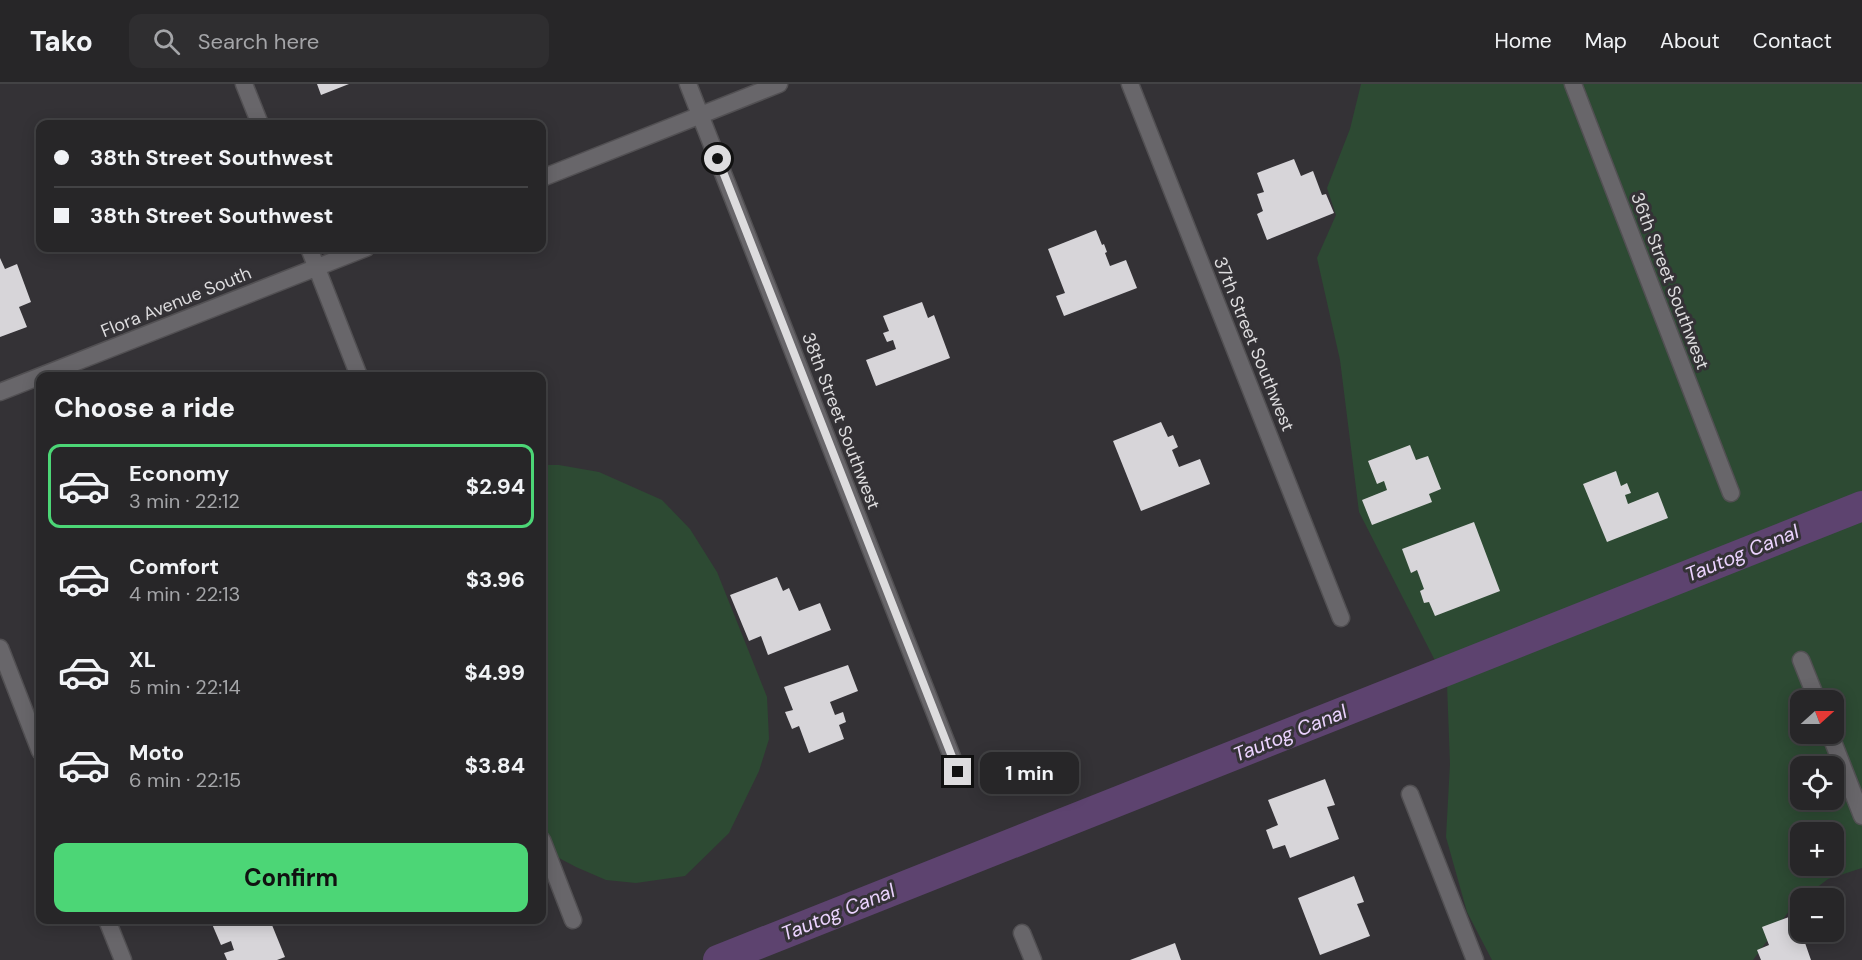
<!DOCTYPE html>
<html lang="en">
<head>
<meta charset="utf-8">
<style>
  :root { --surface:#272628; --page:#2f2e30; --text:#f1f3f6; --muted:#a4a5a8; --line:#434345; --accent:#4cd676 }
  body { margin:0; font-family:"DM Sans",sans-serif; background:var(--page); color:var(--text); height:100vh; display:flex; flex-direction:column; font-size:22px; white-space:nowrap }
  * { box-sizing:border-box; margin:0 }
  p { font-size:20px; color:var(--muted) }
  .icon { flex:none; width:33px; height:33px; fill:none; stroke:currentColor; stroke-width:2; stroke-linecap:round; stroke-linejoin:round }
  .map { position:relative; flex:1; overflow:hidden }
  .sheet { position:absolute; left:36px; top:288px; width:510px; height:552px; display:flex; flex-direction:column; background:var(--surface); border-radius:12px; box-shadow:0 3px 15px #0003,0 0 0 2px var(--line) }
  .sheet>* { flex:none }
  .banner { position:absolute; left:36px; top:36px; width:510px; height:132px; border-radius:12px; box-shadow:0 3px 15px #0003,0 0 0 2px var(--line); display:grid; align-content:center; height:132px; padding:0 18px; background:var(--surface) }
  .needle { width:39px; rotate:69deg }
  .tools { position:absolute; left:1790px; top:606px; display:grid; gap:12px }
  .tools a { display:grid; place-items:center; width:54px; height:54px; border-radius:12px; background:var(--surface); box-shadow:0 3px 15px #0003,0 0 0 2px var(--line); font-size:30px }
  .end { position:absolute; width:27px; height:27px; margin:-14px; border:8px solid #dddcde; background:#111; box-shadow:0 0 0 3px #111 }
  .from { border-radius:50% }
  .bubble { position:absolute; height:42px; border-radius:12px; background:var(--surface); box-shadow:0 3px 15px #0003,0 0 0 2px var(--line); font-size:20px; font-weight:700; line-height:42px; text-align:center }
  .banner b { display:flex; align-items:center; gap:21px; height:57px; font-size:22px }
  .banner b+b { border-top:2px solid var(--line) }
  .banner i { width:15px; height:15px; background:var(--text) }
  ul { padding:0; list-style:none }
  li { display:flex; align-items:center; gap:18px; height:84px; margin:0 12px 9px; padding:0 6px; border:3px solid transparent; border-radius:12px }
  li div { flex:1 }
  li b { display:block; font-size:22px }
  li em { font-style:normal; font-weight:700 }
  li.current { border-color:var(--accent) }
  li>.icon { width:54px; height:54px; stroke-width:1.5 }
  h2 { padding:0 18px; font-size:27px; line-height:72px }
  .button { display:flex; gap:12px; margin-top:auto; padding:12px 18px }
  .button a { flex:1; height:69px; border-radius:12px; background:var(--accent); color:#111; font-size:24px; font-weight:700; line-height:69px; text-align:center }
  header { display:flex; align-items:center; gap:36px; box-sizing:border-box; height:84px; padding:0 30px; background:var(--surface); border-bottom:2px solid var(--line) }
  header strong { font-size:28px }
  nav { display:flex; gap:33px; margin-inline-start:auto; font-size:21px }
  .search { width:420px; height:54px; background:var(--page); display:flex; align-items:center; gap:15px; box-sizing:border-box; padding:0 21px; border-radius:12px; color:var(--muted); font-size:22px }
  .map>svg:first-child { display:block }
  .green { fill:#2d4a33; fill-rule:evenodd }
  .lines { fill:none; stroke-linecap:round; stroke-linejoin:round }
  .canal { stroke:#5d436f; stroke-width:30 }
  .building { fill:#d7d5d9 }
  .minor-casing { stroke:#525053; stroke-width:19 }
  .minor { stroke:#68666a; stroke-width:16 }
  .route { stroke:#dddcde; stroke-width:8 }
  .labels { text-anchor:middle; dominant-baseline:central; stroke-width:6; stroke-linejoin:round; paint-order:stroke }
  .street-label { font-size:18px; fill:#dddcde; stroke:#343236 }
  .water-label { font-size:20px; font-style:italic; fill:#ebd3fe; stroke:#343236 }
</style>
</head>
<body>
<header>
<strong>Tako</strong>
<div class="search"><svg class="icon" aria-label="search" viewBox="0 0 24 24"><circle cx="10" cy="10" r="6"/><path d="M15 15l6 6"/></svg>Search here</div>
<nav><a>Home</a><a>Map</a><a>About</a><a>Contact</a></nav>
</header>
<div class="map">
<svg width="1862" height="876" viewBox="0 0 1862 876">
  <rect width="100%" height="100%" fill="#343236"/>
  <path class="green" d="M1361,0H1862V784L1828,795L1803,814H1800V817L1792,823L1753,876H1492L1467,828L1446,753L1450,680L1447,600L1359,428L1340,276L1317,174L1336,131L1327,104L1350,45ZM1800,616H1833V650H1800ZM1800,682H1833V716H1800ZM1800,748H1833V782H1800Z
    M542,381H559L599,388L662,416L690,445L717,488L767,613L769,655L759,687L729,749L685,792L636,799L606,796L576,783L542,765Z"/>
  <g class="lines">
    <path class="canal" d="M718,876L1862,422"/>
  </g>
  <path class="building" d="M317,0H349L321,11Z
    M1294,75L1301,92L1313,87L1322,111L1326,110L1334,129L1267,156L1257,130L1263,127L1257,110L1264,108L1257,89Z
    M1096,146L1102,161L1104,160L1107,168L1105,169L1110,182L1126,176L1137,204L1064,232L1056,212L1065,209L1048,165Z
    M0,174L5,185L17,180L31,218L19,223L27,243L0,253Z
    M922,218L928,234L934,231L950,274L876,302L866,276L896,265L893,256L887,258L883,249L889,247L883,232Z
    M1161,338L1168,353L1173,351L1178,363L1172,366L1179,383L1200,375L1210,400L1141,427L1113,357Z
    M1410,361L1416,376L1428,372L1441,405L1429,410L1432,418L1372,441L1362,416L1387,406L1384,397L1377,400L1368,377Z
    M1616,387L1621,402L1627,399L1631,409L1625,411L1628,420L1658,408L1668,434L1607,458L1583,400Z
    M1474,438L1500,507L1435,532L1429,518L1424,519L1420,507L1424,505L1417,486L1411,489L1402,465Z
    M777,493L783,507L789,504L799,527L820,519L831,546L768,571L761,552L749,557L730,511Z
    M848,581L858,607L830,618L835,631L843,628L846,638L839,641L844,655L809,669L799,642L792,645L785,628L793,626L784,603Z
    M1325,695L1335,721L1327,723L1339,755L1290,774L1285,761L1273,765L1266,746L1278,741L1268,716Z
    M1354,792L1364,818L1357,820L1370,852L1320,871L1298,814Z
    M1800,829V848H1826L1804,856L1811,876H1761L1757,866L1769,861L1762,843Z
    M223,836H285L272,841L285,873L277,876H227L224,869L234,866L231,857L221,861L212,840Z
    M1175,859L1181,876H1130Z"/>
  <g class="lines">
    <g class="minor-casing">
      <path id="minor" d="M244,0L260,40
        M688,0L958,688
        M1130,0L1341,534
        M1573,0L1731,409
        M542,94L779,0
        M309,164L359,292
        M0,308L366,164
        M0,564L40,667
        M1801,576L1817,616
        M1830,650L1862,732
        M1410,710L1475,876
        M542,756L573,836
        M107,836L123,876
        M1022,849L1033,876"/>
    </g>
    <use href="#minor" class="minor"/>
  </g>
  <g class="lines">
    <path class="route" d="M718,75L958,688"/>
  </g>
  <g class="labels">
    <g class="street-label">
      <text transform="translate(1670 197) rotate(69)">36th Street Southwest</text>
      <text transform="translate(176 218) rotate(-22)">Flora Avenue South</text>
      <text transform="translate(1254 260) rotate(68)">37th Street Southwest</text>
      <text transform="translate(841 337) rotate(69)">38th Street Southwest</text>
    </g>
    <g class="water-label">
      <text transform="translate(1742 469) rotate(-22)">Tautog Canal</text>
      <text transform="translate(1290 649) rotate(-22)">Tautog Canal</text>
      <text transform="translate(838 828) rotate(-22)">Tautog Canal</text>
    </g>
  </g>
</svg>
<div class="tools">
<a><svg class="needle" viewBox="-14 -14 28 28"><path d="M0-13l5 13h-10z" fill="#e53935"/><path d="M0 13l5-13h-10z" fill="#a4a5a8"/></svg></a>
<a><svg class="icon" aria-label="locate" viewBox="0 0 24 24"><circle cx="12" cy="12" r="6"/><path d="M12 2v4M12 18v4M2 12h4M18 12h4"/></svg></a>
<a>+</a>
<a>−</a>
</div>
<i class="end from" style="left:718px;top:75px"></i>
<i class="end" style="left:958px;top:688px"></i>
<div class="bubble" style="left:980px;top:668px;width:99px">1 min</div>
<div class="banner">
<b><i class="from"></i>38th Street Southwest</b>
<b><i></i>38th Street Southwest</b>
</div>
<section class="sheet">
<h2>Choose a ride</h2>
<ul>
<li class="current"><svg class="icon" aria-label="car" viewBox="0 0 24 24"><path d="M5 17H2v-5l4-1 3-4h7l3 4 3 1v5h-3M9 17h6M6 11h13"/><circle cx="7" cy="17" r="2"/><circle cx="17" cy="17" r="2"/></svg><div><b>Economy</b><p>3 min · 22:12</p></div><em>$2.94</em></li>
<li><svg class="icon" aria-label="car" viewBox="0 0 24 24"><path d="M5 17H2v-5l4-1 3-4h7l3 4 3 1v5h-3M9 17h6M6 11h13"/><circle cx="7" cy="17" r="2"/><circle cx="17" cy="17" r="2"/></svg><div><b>Comfort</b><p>4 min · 22:13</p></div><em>$3.96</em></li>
<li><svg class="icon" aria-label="car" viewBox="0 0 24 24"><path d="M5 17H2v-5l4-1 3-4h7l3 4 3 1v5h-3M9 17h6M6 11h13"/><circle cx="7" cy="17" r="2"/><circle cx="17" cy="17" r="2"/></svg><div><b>XL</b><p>5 min · 22:14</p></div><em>$4.99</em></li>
<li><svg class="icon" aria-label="car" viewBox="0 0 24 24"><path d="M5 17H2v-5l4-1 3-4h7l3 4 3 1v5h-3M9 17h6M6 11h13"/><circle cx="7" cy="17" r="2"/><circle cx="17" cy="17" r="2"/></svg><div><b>Moto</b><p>6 min · 22:15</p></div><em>$3.84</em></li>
</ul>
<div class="button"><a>Confirm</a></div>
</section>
</div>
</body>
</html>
